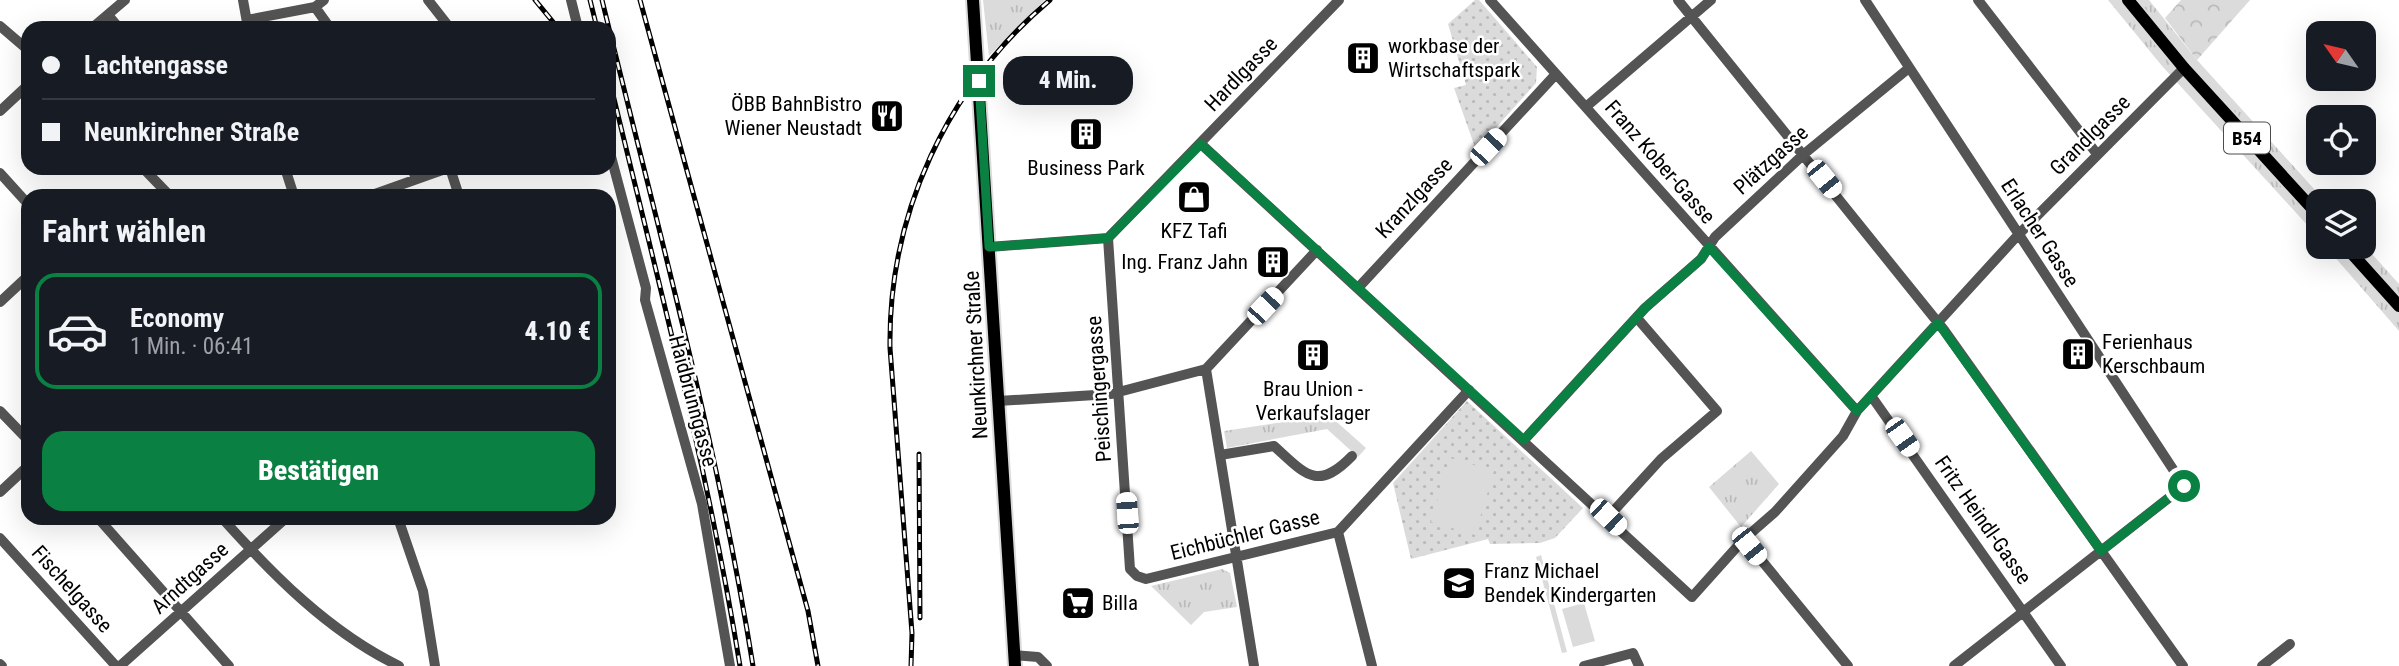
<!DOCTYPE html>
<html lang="de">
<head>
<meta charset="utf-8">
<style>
  :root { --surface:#171b24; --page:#20242c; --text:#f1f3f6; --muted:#9ea1a6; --line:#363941; --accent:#0b8043 }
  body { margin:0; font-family:"Roboto Condensed",sans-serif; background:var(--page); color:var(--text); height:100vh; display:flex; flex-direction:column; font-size:26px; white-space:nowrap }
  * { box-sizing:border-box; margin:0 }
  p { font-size:23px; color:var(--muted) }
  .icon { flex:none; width:38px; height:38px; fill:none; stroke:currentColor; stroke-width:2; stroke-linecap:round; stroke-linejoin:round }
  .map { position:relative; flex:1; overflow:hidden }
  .panel { position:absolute; left:21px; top:189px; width:595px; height:336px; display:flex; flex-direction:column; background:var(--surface); border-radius:21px; box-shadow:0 7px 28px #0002 }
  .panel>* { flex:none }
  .hud { position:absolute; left:21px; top:21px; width:595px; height:154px; border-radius:21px; box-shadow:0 7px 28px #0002; display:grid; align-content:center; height:154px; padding:0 21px; background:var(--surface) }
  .needle { width:46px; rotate:304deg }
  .buttons { position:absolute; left:2306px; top:21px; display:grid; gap:14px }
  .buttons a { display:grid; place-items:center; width:70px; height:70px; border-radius:14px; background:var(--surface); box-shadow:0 7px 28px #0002; font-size:35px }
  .end { position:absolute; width:32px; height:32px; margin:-16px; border:9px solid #0b8043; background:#fff; box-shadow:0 0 0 4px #fff }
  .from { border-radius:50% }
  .bubble { position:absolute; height:49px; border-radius:21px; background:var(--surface); box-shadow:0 7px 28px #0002; font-size:23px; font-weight:800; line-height:49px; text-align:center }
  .car { position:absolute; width:21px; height:42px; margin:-21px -10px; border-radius:9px; box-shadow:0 0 5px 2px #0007; background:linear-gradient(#fff 24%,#345 0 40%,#fff 0 76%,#345 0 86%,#fff 0) }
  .hud b { display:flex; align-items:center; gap:24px; height:66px; font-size:26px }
  .hud b+b { border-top:2px solid var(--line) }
  .hud i { width:18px; height:18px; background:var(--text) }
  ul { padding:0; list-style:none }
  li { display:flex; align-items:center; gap:21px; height:116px; margin:0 14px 10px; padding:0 7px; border:4px solid transparent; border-radius:21px }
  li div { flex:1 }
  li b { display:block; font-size:26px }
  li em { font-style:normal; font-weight:800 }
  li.active { border-color:var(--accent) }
  li>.icon { width:63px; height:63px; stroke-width:1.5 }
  h2 { padding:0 21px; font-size:32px; line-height:84px }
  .primary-button { display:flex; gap:14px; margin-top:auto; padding:14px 21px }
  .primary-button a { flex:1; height:80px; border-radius:21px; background:var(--accent); color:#fff; font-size:28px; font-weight:800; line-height:80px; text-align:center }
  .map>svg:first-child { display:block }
  .grass { fill:url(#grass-tufts) }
  .forest { fill:url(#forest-crowns) }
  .park { fill:url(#park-dots) }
  .pitch { fill:#dbdbdb }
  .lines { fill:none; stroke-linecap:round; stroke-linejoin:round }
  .major-casing { stroke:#dbdbdb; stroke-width:16 }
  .minor { stroke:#545454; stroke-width:10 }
  .major { stroke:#000; stroke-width:12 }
  .rail-casing { stroke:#000; stroke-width:5 }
  .rail { stroke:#fff; stroke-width:2.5; stroke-dasharray:8; stroke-linecap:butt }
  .route { stroke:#0b8043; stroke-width:9 }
  .labels { text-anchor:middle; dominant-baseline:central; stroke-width:5; stroke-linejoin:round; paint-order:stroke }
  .shield { fill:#fff; stroke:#4c4c4c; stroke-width:2 }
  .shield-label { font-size:19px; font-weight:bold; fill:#000 }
  .poi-label { font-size:21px; fill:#000; stroke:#fff; text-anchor:start }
  .street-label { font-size:21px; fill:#000; stroke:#fff }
</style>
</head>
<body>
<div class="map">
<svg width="2399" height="666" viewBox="0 0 2399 666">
  <defs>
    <pattern id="grass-tufts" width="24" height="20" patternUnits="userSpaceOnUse" patternTransform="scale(1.75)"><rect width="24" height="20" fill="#dbdbdb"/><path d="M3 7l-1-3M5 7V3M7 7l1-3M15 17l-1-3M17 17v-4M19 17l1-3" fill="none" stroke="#bababa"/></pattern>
    <pattern id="forest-crowns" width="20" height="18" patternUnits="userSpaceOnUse" patternTransform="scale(1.75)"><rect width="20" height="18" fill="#dbdbdb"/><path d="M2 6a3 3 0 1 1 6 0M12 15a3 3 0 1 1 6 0" fill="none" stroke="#bababa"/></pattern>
    <pattern id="park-dots" width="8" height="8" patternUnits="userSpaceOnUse" patternTransform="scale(1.75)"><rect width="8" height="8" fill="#dbdbdb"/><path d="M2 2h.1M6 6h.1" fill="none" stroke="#bababa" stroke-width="1.8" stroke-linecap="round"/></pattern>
  </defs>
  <rect width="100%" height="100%" fill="#fff"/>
  <path class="grass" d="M983,0H1045L989,56Z
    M2108,0H2149L2197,60L2325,201H2319V238L2162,66Z
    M2364,245L2399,284V331L2326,247Z
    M1329,415L1366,448L1358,457L1327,429L1227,448L1224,431Z
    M1751,451L1779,484L1741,527L1709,487Z
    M1222,569L1230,573L1237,607L1204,612L1191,625L1151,586Z"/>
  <path class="forest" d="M2181,0H2250L2197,60L2165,18Z"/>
  <path class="park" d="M1475,0H1479L1537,67L1536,83L1476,150L1454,88L1466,85L1448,24Z
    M1467,401L1583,508L1555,538L1540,543L1490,544L1488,539L1411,559L1393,483Z"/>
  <path class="pitch" d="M1450,458L1494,471L1475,535L1431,522Z
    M1541,555L1567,652L1562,653L1536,557Z
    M1584,603L1595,641L1573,647L1562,609Z"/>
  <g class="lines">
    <g class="major-casing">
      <path id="major" d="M973,0L1015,666
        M2128,0L2184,68L2319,216
        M2346,247L2399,306"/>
    </g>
    <path class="minor" d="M243,0L248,28
      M428,0L450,28
      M571,0L578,28
      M1490,0L1857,411
      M1678,0L1944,330L2183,666
      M1865,0L2184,486L1954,666
      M1978,0L2097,154
      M315,7L330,28
      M108,15L119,28
      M247,20L315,7L324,0
      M0,26L28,50
      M92,28L125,0
      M1587,106L1711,0
      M0,111L28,85
      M1201,144L1692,597L1744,539L1775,512L1843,436L1857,411L2018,235L2184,68
      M609,149L646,288L645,300L702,504L730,666
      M143,168L170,196
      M285,168L294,196
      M412,168L416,179
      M450,168L459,196
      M0,173L28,204
      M372,195L448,168
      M1108,238L1130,569L1137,576L1146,579L1338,532L1469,390
      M989,247L1108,238L1339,0
      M1358,288L1556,74
      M0,302L28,276
      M1206,369L1254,666
      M1872,397L2061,666
      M998,401L1111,394L1206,369L1317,250
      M0,411L28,440
      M1524,440L1645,308L1701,259L1715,237L1804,154L1909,68
      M1220,455L1274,446C1305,474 1317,492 1352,456
      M0,492L28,466
      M1608,517L1661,459L1717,411L1637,318
      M98,518L229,666
      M222,518C273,575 329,632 399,666
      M398,518L423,591L435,666
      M1338,532L1372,666
      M0,538L116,666
      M1744,539L1848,666
      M1014,655L1038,657L1047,666
      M0,664L2,666
      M120,666L286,518
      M1584,666L1633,653L1639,666
      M2262,666L2290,644"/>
    <use href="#major" class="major"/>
    <g class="rail-casing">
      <path id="rail" d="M535,0L558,28
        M590,0L597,28
        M602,0C656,221 717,441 753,666
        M640,0L808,611L818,666
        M609,78C656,273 708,468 740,666
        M919,454L920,618
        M911,666L912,633L890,348C888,214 947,87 1050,0"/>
    </g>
    <use href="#rail" class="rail"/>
  </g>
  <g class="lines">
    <path class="route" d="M979,81L989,247L1108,238L1201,144L1524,440L1645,308L1701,259L1709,247L1857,411L1938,323L2101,551L2184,486"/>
  </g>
  <defs>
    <g id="building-square" transform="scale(1.75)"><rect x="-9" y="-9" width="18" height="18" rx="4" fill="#000" stroke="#fff"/><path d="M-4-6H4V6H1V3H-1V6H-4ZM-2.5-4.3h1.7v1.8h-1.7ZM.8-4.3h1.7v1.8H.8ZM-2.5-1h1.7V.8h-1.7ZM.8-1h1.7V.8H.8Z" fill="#fff"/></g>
    <g id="restaurant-square" transform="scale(1.75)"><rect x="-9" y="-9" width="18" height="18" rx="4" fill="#000" stroke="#fff"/><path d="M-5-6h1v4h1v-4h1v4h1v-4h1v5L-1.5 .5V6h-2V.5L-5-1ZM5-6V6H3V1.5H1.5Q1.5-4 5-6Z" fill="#fff"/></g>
    <g id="shop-square" transform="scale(1.75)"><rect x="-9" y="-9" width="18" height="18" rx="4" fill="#000" stroke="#fff"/><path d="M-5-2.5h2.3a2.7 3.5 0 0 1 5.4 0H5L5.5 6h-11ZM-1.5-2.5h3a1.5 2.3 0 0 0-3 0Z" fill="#fff"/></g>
    <g id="school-square" transform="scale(1.75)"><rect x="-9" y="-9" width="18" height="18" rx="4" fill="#000" stroke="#fff"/><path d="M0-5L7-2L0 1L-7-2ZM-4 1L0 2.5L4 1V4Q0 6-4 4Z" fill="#fff"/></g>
    <g id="supermarket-square" transform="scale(1.75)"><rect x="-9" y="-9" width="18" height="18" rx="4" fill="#000" stroke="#fff"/><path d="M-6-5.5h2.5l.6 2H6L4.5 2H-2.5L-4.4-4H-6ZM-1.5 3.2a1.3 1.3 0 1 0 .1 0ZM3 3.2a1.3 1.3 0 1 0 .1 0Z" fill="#fff"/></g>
  </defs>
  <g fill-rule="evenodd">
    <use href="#building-square" x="1363" y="58"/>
    <use href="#restaurant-square" x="887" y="116"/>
    <use href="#building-square" x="1086" y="134"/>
    <use href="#shop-square" x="1194" y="197"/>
    <use href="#building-square" x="1273" y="262"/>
    <use href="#building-square" x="2078" y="354"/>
    <use href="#building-square" x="1313" y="355"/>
    <use href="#school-square" x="1459" y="583"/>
    <use href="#supermarket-square" x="1078" y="603"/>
  </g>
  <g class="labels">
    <rect class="shield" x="2224" y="122.5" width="46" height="31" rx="5"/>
    <g class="shield-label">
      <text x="2247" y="138">B54</text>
    </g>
    <g class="poi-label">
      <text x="1388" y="46">workbase der<tspan x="1388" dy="24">Wirtschaftspark</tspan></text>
      <text x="862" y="104" text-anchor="end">ÖBB BahnBistro<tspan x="862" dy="24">Wiener Neustadt</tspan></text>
      <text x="1086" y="168" text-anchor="middle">Business Park</text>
      <text x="1194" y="231" text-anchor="middle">KFZ Tafi</text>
      <text x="1248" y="262" text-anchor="end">Ing. Franz Jahn</text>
      <text x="2102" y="342">Ferienhaus<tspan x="2102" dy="24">Kerschbaum</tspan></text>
      <text x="1313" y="389" text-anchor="middle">Brau Union -<tspan x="1313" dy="24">Verkaufslager</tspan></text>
      <text x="1484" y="571">Franz Michael<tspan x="1484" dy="24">Bendek Kindergarten</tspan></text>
      <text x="1102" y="603">Billa</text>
    </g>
    <g class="street-label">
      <text transform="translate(1241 74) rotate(-46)">Hardlgasse</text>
      <text transform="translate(2090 135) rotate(-45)">Grandlgasse</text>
      <text transform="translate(1771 160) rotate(-42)">Plätzgasse</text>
      <text transform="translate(1660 162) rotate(49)">Franz Kober-Gasse</text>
      <text transform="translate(1414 198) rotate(-47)">Kranzlgasse</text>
      <text transform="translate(2040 233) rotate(57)">Erlacher Gasse</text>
      <text transform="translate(976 355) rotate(-93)">Neunkirchner Straße</text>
      <text transform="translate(1099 389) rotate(-94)">Peischingergasse</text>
      <text transform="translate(693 401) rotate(75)">Haidbrunngasse</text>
      <text transform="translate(1983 520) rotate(55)">Fritz Heindl-Gasse</text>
      <text transform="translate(1245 535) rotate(-14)">Eichbüchler Gasse</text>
      <text transform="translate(190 578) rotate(-42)">Arndtgasse</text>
      <text transform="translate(72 589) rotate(48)">Fischelgasse</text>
    </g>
  </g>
</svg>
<div class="buttons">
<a><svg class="needle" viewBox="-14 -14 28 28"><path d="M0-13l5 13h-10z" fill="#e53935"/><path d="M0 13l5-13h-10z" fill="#9ea1a6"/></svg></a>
<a><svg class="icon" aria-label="locate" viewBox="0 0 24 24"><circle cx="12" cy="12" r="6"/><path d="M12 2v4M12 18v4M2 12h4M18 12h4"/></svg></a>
<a><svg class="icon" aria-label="layers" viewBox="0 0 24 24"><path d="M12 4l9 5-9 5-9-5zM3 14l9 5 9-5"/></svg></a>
</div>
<i class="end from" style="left:2184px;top:486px"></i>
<i class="end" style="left:979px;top:81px"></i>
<div class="bubble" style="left:1003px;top:56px;width:130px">4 Min.</div>
<i class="car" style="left:1488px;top:147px;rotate:43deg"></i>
<i class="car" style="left:1824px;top:179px;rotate:141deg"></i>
<i class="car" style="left:1265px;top:306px;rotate:43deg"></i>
<i class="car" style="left:1902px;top:437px;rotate:145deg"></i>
<i class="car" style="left:1127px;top:513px;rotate:356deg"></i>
<i class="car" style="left:1608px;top:517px;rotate:134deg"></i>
<i class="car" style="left:1749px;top:546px;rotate:141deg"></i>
<div class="hud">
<b><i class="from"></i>Lachtengasse</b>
<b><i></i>Neunkirchner Straße</b>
</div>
<section class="panel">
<h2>Fahrt wählen</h2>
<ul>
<li class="active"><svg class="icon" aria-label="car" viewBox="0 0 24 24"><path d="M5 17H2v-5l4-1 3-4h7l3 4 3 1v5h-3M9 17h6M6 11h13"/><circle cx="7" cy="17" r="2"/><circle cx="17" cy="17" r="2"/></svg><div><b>Economy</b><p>1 Min. · 06:41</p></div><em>4.10 €</em></li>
</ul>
<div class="primary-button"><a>Bestätigen</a></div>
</section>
</div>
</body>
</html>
